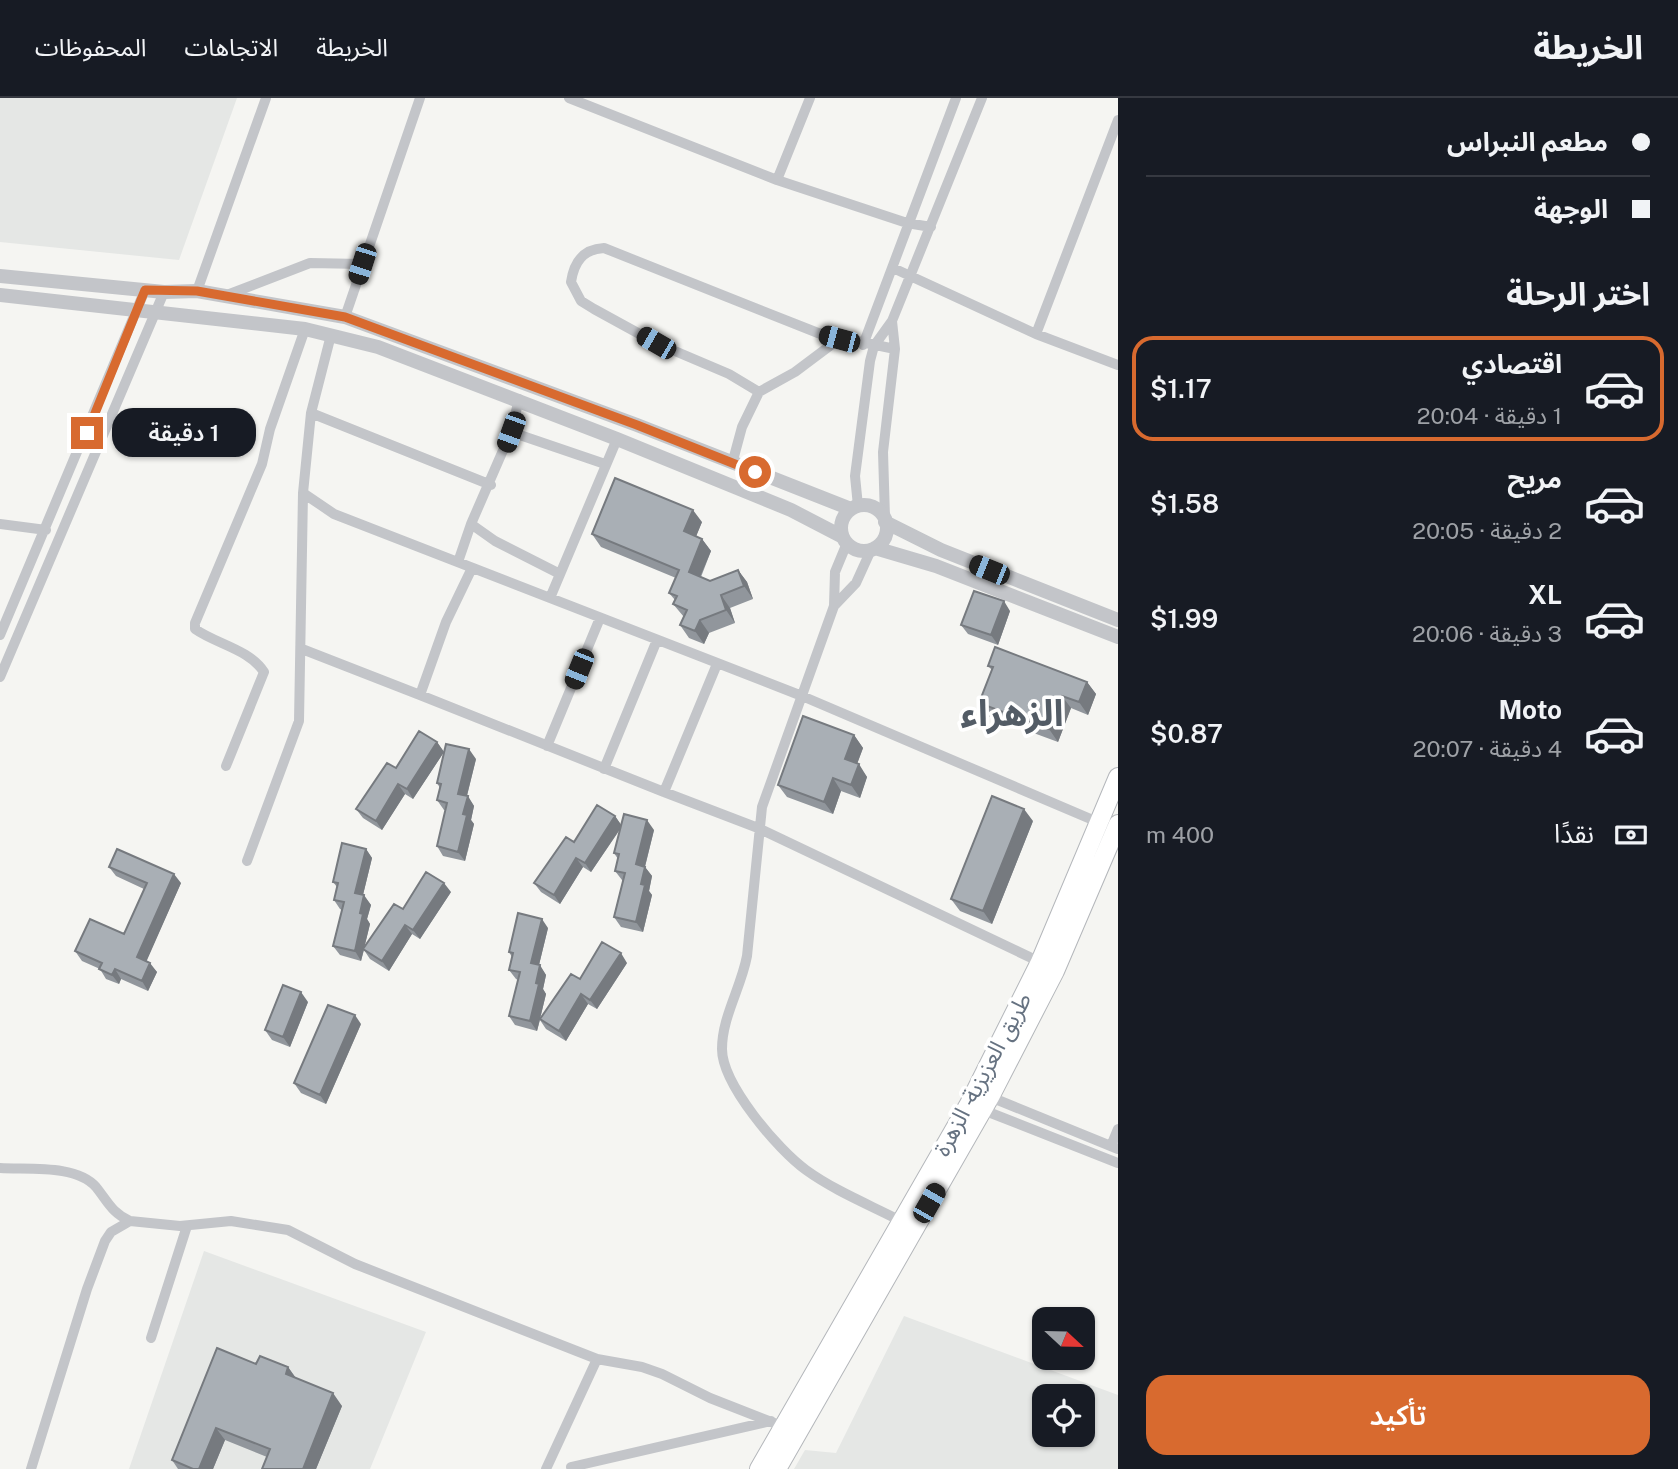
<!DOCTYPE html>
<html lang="ar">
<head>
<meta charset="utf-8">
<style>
  :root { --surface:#171b24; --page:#242831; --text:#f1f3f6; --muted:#9ea1a6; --line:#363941; --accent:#d86a2f }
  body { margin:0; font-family:"Public Sans","Noto Sans Arabic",sans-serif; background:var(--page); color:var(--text); direction:rtl; height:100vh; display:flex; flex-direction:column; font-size:26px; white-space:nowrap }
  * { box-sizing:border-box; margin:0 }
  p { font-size:23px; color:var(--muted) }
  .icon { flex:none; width:38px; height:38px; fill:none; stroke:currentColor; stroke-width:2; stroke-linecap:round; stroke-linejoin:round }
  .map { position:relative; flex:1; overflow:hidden; direction:ltr }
  .side { display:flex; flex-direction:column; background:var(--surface); width:560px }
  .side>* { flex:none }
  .top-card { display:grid; align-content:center; height:154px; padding:0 28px; background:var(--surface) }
  .needle { width:46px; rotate:112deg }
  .buttons { position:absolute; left:1032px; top:1209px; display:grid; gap:14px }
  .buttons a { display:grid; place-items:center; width:63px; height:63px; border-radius:14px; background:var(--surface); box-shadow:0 2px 5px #0004; font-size:35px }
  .end { position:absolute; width:32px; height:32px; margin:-16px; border:9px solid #d86a2f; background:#fff; box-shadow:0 0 0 4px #fff }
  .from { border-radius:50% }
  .bubble { position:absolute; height:49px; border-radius:21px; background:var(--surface); box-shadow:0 2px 5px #0004; font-size:23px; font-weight:600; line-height:49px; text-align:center; direction:rtl }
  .car { position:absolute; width:21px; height:42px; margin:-21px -10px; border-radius:9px; box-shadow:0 0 5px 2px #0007; background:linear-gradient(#222 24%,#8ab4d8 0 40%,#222 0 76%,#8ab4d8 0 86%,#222 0) }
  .top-card b { display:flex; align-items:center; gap:24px; height:66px; font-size:26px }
  .top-card b+b { border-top:2px solid var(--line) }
  .top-card i { width:18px; height:18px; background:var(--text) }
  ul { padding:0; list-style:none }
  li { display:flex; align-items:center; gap:21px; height:105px; margin:0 14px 10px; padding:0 14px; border:4px solid transparent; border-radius:21px }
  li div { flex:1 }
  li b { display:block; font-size:26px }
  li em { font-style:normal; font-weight:600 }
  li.active { border-color:var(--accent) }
  li>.icon { width:63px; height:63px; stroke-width:1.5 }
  h2 { padding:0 28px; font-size:32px; line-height:84px }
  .pay { display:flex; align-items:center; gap:18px; height:77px; padding:0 28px; font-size:26px }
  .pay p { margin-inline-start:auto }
  .button { display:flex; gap:14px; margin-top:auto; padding:14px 28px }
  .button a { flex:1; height:80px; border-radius:21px; background:var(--accent); color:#fff; font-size:28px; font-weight:600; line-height:80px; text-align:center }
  header { display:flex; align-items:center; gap:42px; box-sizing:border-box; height:98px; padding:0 35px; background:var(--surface); border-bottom:2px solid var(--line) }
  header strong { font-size:33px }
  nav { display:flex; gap:38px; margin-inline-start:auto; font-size:24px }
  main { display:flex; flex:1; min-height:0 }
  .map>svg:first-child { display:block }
  .built { fill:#e5e7e5; fill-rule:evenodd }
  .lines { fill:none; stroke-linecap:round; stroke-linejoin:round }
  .primary-casing { stroke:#b4b7bb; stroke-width:20 }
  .minor { stroke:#c3c5c9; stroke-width:10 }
  .tertiary { stroke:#c3c5c9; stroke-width:14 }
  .primary { stroke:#fff; stroke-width:18 }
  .wall { fill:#91969c }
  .shaded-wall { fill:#767a7f }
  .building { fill:#a9afb5; stroke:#767a7f; stroke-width:2 }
  .route { stroke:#d86a2f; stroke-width:9 }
  .labels { text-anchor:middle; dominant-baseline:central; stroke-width:7; stroke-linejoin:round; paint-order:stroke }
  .street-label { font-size:23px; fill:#667281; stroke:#fff }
  .town-label { font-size:37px; font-weight:bold; fill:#535c66; stroke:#fff }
</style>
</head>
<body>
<header>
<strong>الخريطة</strong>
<nav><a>الخريطة</a><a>الاتجاهات</a><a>المحفوظات</a></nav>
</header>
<main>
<section class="side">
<div class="top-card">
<b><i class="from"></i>مطعم النبراس</b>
<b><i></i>الوجهة</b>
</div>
<h2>اختر الرحلة</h2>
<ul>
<li class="active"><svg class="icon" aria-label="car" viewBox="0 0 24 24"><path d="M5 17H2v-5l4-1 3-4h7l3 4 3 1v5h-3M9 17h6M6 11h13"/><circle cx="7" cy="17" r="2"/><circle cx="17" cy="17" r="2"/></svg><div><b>اقتصادي</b><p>1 دقيقة · 20:04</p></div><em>$1.17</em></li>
<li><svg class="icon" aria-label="car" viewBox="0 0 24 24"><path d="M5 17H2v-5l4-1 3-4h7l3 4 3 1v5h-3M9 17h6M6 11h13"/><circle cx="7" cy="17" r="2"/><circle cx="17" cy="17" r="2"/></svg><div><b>مريح</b><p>2 دقيقة · 20:05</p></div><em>$1.58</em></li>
<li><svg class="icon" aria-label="car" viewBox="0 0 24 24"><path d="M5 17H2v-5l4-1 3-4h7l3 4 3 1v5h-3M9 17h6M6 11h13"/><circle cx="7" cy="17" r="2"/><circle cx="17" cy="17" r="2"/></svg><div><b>XL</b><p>3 دقيقة · 20:06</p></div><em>$1.99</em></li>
<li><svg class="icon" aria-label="car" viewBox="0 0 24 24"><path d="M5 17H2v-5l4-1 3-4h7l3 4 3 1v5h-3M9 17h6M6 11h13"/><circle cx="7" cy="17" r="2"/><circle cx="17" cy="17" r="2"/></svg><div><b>Moto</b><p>4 دقيقة · 20:07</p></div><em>$0.87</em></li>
</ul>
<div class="pay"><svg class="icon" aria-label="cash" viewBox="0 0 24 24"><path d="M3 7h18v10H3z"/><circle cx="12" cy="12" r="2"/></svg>نقدًا<p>400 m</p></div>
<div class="button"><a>تأكيد</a></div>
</section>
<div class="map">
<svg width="1118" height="1371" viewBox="0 0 1118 1371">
  <rect width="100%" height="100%" fill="#f5f5f2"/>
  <path class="built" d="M0,0H237L179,162L0,144Z
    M204,1153L426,1234L370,1371H129Z
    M904,1218L1118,1297V1371H794L805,1352L836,1355ZM1083,1298V1337H1045V1298Z"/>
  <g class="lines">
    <g class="primary-casing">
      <path id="primary" d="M759,1371L969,1006L1040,864L1118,679
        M777,1371L990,999L1055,873L1118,726"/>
    </g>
    <path class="minor" d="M569,0L777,82L907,125L931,129
      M777,82L810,0
      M893,170L1036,236L1118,267
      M197,193L266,0
      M227,197L310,165L362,166
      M345,219L420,0
      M1036,236L1118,22
      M863,247L956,0
      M759,294L729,276L656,245L594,211L581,203L571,184C574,164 583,151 604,150L818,235L895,251
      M311,315L491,387
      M511,334L519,301
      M732,366L742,329L759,294L795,274L839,241
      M303,395L334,416L802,598L1100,725
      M858,408L855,378L870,263L874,248L892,223
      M885,419L883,354L895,251L892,223L982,0
      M0,426L46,432
      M847,445L835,474L834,508L762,709L747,858C741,890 722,919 722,951C722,986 778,1052 806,1072C835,1093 870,1107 901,1123
      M458,464L471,426
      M560,476L495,443L471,426L511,334L605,366
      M550,500L617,341
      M834,508L856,485L871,452
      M0,537L145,192
      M302,551L420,597L446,524L472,470
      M717,566L664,694L758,730L1040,864
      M0,579L164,194
      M420,597L664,694
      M547,648L600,520
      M226,668L264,574C249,551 216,546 195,531V525L262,366L270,331L305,231
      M604,671L657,542
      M247,763L299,623L303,395L311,315L331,237
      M988,998L1118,1051
      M978,1010L1118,1065
      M1111,1048L1118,1031
      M0,1070C27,1072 76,1066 96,1089C108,1104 112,1115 130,1123
      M151,1240L187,1128
      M571,1369L771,1323
      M31,1371L87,1191L105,1143L111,1134L130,1123L180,1128L231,1123L288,1132L355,1166L597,1261L642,1269L662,1276L710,1300L787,1330
      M546,1371L597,1261"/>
    <path class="tertiary" d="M0,178L164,194L197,193L345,219L637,327L851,411
      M0,197L305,231L378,249L617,341L791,412L843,439
      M841 430a23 23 0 1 1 46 0a23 23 0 1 1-46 0Z
      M885,424L941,452L1118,522
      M875,450L936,468L1118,539"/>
    <use href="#primary" class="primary"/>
  </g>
  <path class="wall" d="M702,424L696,438L702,441L711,453L701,479L710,483L738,472L747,484L753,501L730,510L735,525L709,535L704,546L689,540L680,527L684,519L673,506L675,502L669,495L676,480L601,449L592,436Z
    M1010,513L998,547L968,536L961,527Z
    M988,568L1087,584L1096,596L1088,617L1071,610L1058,644L988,618L979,605L992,572Z
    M854,637L863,650L857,666L867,679L860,700L841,693L833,716L787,699L778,687Z
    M437,644L444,654L413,701L405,696L382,732L363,720L356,711L396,670Z
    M476,661L467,698L474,708L471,722L474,726L465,763L443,758L437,748L446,712H444L437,702L440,690L437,685Z
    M615,718L621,727L654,732L645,769L652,778L649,793L652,797L643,834L621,829L614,819L623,783L622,782L615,773L618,761L614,755L621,730L591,774L583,769L560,806L541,794L534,785L574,744Z
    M1033,723L992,826L960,813L951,801Z
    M366,751L372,760L363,797L371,807L367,821L370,826L364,850L403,811L451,794L420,841L412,836L389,873L370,861L364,852L361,863L340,857L333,848L342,812L340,811L334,802L337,789L333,784Z
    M109,769L181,785L146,863L157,874L148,893L121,881L119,886L106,881L100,871L82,863L75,853L124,836L144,791L116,778Z
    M548,830L539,867L546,877L543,891L546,896L540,921L580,881L627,865L597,911L588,906L566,943L546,931L540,922L537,933L515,927L509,918L518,882L516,881L509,872L512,859L509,854Z
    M308,904L290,949L272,942L265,932Z
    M361,926L326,1006L301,995L294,985Z
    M256,1266L288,1269L296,1280L342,1308L316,1371H262L267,1359L225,1342L213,1371H178L172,1362Z"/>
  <path class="shaded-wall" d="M693,412L702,424L693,446L684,433Z
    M702,441L711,453L697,486L689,474Z
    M738,472L747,484L753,501L744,488Z
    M721,497L730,510L735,525L726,512Z
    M1004,503L1010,513L998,547L991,537Z
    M700,522L709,535L704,546L695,533Z
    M1087,584L1096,596L1088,617L1079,604Z
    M1062,598L1071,610L1058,644L1049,631Z
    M854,637L863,650L854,674L845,661Z
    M437,644L444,654L413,701L407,691Z
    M469,651L476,661L465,705L458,696Z
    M859,666L867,679L860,700L851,687Z
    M833,680L841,693L833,716L824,704Z
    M398,686L405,696L382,732L376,723Z
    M468,698L474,708L471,722L474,726L465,763L458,754L463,716Z
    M1024,711L1033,723L992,826L983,813Z
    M615,718L622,728L591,774L585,765Z
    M647,722L654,732L643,776L636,766Z
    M366,751L372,760L361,805L355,795Z
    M576,760L583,769L560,806L554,797Z
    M645,769L652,778L649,793L652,797L643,834L636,824L641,786Z
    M174,776L181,785L144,869L137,859Z
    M444,785L451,794L420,841L413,832Z
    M364,797L371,807L367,821L370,826L361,863L355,853L360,815Z
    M542,821L548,830L537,875L531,865Z
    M405,827L412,836L389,873L382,863Z
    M621,855L627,865L597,911L590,902Z
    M150,865L157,874L148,893L142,883Z
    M540,867L546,877L543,891L546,896L537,933L530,923L536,885Z
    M115,871L121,881L119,886L112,877Z
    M301,894L308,904L290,949L283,939Z
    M581,896L588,906L566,943L559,933Z
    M355,917L361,926L326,1006L320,997Z
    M288,1269L297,1282L286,1276Z
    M333,1295L342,1308L316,1371H303Z
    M216,1330L225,1342L213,1371H199Z"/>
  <path class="building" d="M615,380L693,412L684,433L702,441L689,474L710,483L738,472L744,488L721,497L726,512L700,522L695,533L680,527L687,512L673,506L677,498L669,495L679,472L592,436Z
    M974,493L1004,503L991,537L961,527Z
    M995,549L1087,584L1079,604L1062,598L1049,631L979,605L993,569L988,568Z
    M803,618L854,637L845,661L859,666L851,687L833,680L824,704L778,687Z
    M419,633L437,644L407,691L398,686L376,723L356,711L387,665L396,670Z
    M446,646L469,651L458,696L468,698L463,716L467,717L458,754L437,748L447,705L437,702L441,686L437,685Z
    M992,698L1024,711L983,813L951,801Z
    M597,707L615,718L585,765L576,760L554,797L534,785L566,739L574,744Z
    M624,716L647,722L636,766L645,769L641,786L645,787L636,824L614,819L625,775L615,773L619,756L614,755Z
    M342,745L366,751L355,795L364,797L360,815L363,816L355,853L333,848L344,804L334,802L338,785L333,784Z
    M117,751L174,776L137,859L150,865L142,883L115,871L112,877L99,871L102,865L75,853L90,821L124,836L147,785L109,769Z
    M426,774L444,785L413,832L405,827L382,863L363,851L394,806L403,811Z
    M518,815L542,821L531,865L540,867L536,885L539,886L530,923L509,918L520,874L509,872L513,855L509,854Z
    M602,844L621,855L590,902L581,896L559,933L540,921L571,876L580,881Z
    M283,887L301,894L283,939L265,932Z
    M328,907L355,917L320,997L294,985Z
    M217,1250L256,1266L260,1258L288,1269L286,1276L333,1295L303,1371H262L270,1351L216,1330L199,1371H193L172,1362Z"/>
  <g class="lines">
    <path class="route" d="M87,335L145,192L197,193L345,219L637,327L755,374"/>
  </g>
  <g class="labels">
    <g class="street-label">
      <text transform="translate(982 976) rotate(-62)">طريق العزيزية- الزهرة</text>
    </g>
    <g class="town-label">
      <text x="1012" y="614">الزهراء</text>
    </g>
  </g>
</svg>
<div class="buttons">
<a><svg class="needle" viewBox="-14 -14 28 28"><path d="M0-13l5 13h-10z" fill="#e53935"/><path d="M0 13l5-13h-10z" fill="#9ea1a6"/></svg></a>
<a><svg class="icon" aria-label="locate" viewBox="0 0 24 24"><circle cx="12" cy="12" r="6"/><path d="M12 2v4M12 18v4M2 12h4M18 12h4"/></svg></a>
</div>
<i class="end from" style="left:755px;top:374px"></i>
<i class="end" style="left:87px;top:335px"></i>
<div class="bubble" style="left:112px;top:310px;width:144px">1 دقيقة</div>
<i class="car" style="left:362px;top:166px;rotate:198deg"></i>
<i class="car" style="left:839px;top:241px;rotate:285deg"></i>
<i class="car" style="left:656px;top:245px;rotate:300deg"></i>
<i class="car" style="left:511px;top:334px;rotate:200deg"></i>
<i class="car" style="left:989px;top:472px;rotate:292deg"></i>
<i class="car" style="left:579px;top:571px;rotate:202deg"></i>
<i class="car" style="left:929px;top:1105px;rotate:30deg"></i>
</div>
</main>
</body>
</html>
